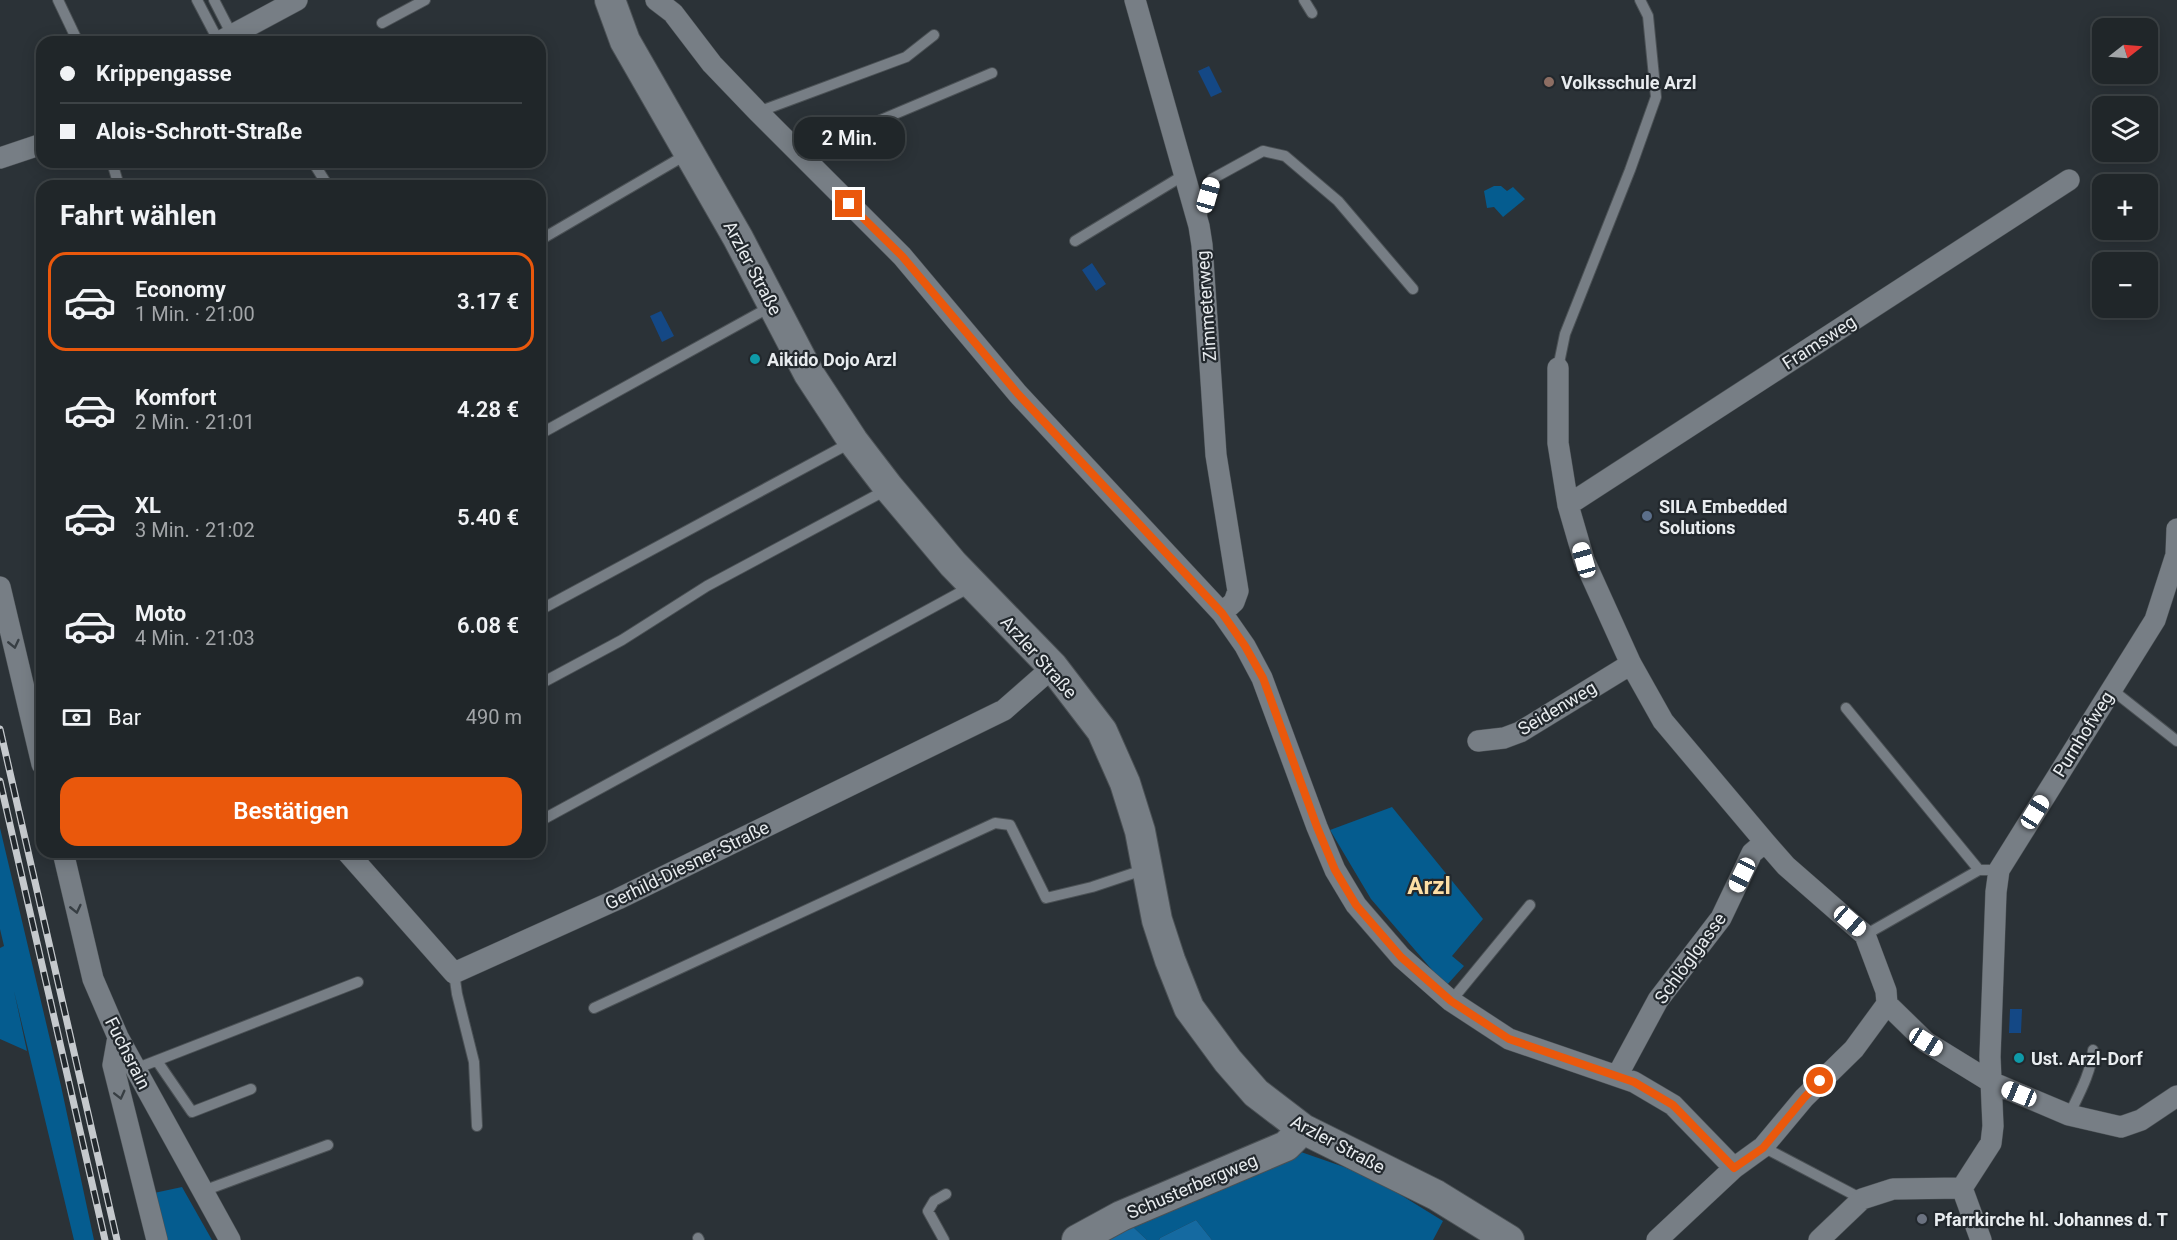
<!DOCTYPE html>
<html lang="de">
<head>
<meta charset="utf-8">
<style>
  :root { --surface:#202629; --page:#282e31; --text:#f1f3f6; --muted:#a2a5a8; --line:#3d4346; --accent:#ea580c }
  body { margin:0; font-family:Roboto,sans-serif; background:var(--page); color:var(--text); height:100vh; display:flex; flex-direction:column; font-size:22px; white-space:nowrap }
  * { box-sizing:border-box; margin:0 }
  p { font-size:20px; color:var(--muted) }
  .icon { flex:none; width:33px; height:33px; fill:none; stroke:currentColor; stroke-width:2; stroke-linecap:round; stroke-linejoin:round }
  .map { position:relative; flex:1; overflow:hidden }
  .details { position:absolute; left:36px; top:180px; width:510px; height:678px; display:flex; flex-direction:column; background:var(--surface); border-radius:18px; box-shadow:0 3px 15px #0003,0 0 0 2px var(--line) }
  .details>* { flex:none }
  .hud { position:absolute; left:36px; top:36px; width:510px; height:132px; border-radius:18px; box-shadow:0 3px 15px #0003,0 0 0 2px var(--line); display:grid; align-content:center; height:132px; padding:0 24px; background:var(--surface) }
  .needle { width:39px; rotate:73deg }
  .tools { position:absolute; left:2092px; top:18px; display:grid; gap:12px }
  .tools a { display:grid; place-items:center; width:66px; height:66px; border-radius:12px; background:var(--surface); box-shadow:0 3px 15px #0003,0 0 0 2px var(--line); font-size:30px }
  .end { position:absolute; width:27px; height:27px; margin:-14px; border:8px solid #ea580c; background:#fff; box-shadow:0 0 0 3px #fff }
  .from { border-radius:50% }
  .bubble { position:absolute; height:42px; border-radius:18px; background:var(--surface); box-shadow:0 3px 15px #0003,0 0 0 2px var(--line); font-size:20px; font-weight:600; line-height:42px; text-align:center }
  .car { position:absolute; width:18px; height:36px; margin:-18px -9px; border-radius:8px; box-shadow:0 0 4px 2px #0007; background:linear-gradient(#fff 24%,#345 0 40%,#fff 0 76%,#345 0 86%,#fff 0) }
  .hud b { display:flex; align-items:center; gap:21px; height:57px; font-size:22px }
  .hud b+b { border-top:2px solid var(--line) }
  .hud i { width:15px; height:15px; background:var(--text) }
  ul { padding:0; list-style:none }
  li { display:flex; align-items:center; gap:18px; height:99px; margin:0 12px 9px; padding:0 12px; border:3px solid transparent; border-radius:18px }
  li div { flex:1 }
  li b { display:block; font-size:22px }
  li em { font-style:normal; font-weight:600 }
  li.active { border-color:var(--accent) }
  li>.icon { width:54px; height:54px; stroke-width:1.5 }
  h2 { padding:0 24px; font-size:27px; line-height:72px }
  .pay { display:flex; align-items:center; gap:15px; height:66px; padding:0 24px; font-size:22px }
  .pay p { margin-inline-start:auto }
  .cta { display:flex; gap:12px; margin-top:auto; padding:12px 24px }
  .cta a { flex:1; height:69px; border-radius:18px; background:var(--accent); color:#fff; font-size:24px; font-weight:600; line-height:69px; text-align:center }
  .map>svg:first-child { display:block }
  .green { fill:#055c8f }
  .forest { fill:#156aa1 }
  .water { fill:#144885 }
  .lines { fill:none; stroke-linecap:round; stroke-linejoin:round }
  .lane-casing { stroke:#4b5155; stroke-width:12 }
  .street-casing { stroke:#4b5155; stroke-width:22 }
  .secondary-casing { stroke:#4b5155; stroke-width:32 }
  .lane { stroke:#777e85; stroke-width:10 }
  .street { stroke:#777e85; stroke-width:21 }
  .secondary { stroke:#777e85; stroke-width:30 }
  .rail-casing { stroke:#c5c9cd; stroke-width:7 }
  .rail { stroke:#22282d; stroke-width:4.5; stroke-dasharray:14; stroke-linecap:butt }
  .oneway { stroke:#373e43 }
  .route { stroke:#ea580c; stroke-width:8 }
  .education-dot { fill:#8d6e63; stroke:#22282d; stroke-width:2 }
  .culture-dot { fill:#0f9aa8; stroke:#22282d; stroke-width:2 }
  .service-dot { fill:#5c6f8a; stroke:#22282d; stroke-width:2 }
  .worship-dot { fill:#6b7280; stroke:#22282d; stroke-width:2 }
  .labels { text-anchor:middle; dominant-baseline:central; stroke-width:4.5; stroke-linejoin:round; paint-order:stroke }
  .poi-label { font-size:18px; font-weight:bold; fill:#e8ecef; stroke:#22282d; text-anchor:start }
  .street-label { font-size:18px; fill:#e8ecef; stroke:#22282d }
  .district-label { font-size:24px; font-weight:bold; fill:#fddfa6; stroke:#22282d }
</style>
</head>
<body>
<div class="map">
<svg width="2177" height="1240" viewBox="0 0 2177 1240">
  <rect width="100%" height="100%" fill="#2b3237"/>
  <path class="green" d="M1494,186H1501L1507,191L1513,187L1525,199L1503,217L1494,207L1487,208L1484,191Z
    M1392,807L1483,919L1452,956L1464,966L1446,986L1371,899L1330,830Z
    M0,828L61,1086L94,1240H74L14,991L27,1051L0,1039V948L4,946L0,929Z
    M1301,1152L1370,1176L1443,1221L1433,1240H1212L1196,1220L1160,1238L1159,1240H1147L1132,1226Z
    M182,1187L212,1240H165L154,1193Z"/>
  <path class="forest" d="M1196,1220L1212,1240H1159L1160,1238Z
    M1132,1226L1147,1240H1103Z"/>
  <path class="water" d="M1209,66L1222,92L1211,97L1198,71Z
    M1092,263L1106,284L1096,291L1082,270Z
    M661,311L674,336L662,342L650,316Z
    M2010,1009H2022L2021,1033H2009Z"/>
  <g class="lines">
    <g class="lane-casing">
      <path id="lane" d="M58,0L78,42
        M197,0L219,42
        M214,0L233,37
        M1304,0L1312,13
        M382,23L425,0
        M758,112L906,57L934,35
        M800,154L992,73
        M112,162L119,186
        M313,162L328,186
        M1200,220L1212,179L1263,151L1285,156L1338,201L1413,289
        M540,240L689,153
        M1075,241L1184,175
        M1558,368L1565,334L1630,170L1656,97L1648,16L1640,0
        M540,434L772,306
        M540,610L850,443
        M540,684L622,640L707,586L888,489
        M2111,689L2177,741
        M1846,708L1979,870
        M540,821L972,586
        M1865,935L1979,870H1999
        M454,973L457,994L474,1062L477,1126
        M1451,1001L1530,905
        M594,1008L995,823L1010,825L1046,898L1092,887L1146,869
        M157,1061L192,1112L251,1089
        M135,1069L358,982
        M2069,1115C2079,1094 2091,1073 2093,1050
        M1763,1147L1862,1199
        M203,1191L328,1145
        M698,1238L699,1240
        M944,1240L928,1211L934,1201L946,1194"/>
    </g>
    <g class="street-casing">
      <path id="street" d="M656,0L673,13L712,64L758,112L902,256L1018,394L1222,613L1245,646L1262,678L1317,827L1335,870L1356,905L1401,957L1451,1001L1509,1039L1634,1082L1673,1105L1734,1168
        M1135,0L1199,226L1202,245L1216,455L1238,591L1234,602L1222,613
        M219,42L297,0
        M0,158L42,144
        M1558,368V443L1568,505L1584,560L1631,664L1663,721L1765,842L1786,866L1865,935L1886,991L1887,1004L1926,1042L1991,1082L2069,1115L2121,1127L2141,1120L2177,1096
        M1568,505L2069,180
        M0,587L42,764
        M1478,741L1504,738L1520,732L1631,664
        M63,852L93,979L118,1037L230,1240
        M347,852L454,973L618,899L1004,710L1053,667
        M118,1037L113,1065L157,1240
        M1617,1076L1658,1000L1721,918L1752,853L1765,842
        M1657,1240L1734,1168L1763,1147L1804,1098L1854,1049L1887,1004
        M1819,1240L1862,1199L1893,1189L1962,1188
        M1981,1240L1962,1188L1991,1143L1993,1126L1990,1057L1996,892L1999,870L2155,620L2176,555L2177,529"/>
    </g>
    <g class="secondary-casing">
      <path id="secondary" d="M610,0L625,41L738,238L809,374L853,441L889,488L953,564L1053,667L1102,731L1125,783L1140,831L1157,920L1170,960L1189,1008L1228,1061L1256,1093L1303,1129L1436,1195L1509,1240
        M1077,1240L1121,1216L1286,1146L1303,1129"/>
    </g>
    <use href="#lane" class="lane"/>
    <use href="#street" class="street"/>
    <use href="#secondary" class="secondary"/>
    <g class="rail-casing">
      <path id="rail" d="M0,729L117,1240
        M0,781L105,1240"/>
    </g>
    <use href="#rail" class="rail"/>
  </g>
  <defs><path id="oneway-chevron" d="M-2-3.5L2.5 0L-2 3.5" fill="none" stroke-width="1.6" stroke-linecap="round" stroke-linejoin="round" transform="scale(1.5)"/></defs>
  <g class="oneway">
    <use href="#oneway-chevron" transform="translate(14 644) rotate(77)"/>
    <use href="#oneway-chevron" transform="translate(76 909) rotate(77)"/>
    <use href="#oneway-chevron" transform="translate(120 1095) rotate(76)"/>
  </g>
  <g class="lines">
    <path class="route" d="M849,204L902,256L1018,394L1222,613L1245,646L1263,678L1317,827L1335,870L1356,905L1401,957L1451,1001L1509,1039L1634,1082L1673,1105L1734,1168L1763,1148L1804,1098L1820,1081"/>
  </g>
  <circle class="education-dot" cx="1549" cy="82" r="6"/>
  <g class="culture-dot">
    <circle cx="755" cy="359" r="6"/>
    <circle cx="2019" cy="1058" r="6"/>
  </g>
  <circle class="service-dot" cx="1647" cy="516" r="6"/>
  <circle class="worship-dot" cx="1922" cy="1219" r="6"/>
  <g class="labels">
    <g class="poi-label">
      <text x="1561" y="82">Volksschule Arzl</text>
      <text x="767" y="359">Aikido Dojo Arzl</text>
      <text x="1659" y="506">SILA Embedded<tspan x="1659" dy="21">Solutions</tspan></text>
      <text x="2031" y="1058">Ust. Arzl-Dorf</text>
      <text x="1934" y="1219">Pfarrkirche hl. Johannes d. T</text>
    </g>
    <g class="street-label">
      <text transform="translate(753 268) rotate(62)">Arzler Straße</text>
      <text transform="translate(1206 306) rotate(-94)">Zimmeterweg</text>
      <text transform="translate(1819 342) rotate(-33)">Framsweg</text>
      <text transform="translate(1039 657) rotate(48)">Arzler Straße</text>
      <text transform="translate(1557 708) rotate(-31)">Seidenweg</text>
      <text transform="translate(2083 734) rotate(-58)">Purnhofweg</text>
      <text transform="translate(687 865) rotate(-26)">Gerhild-Diesner-Straße</text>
      <text transform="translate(1690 958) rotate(-54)">Schlöglgasse</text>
      <text transform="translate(128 1053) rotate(63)">Fuchsrain</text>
      <text transform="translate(1338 1144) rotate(28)">Arzler Straße</text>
      <text transform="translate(1192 1186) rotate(-23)">Schusterbergweg</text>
    </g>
    <g class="district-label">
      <text x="1429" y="886">Arzl</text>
    </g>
  </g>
</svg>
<div class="tools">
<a><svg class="needle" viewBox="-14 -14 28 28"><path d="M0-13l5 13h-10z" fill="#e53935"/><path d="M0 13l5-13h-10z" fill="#a2a5a8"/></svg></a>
<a><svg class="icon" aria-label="layers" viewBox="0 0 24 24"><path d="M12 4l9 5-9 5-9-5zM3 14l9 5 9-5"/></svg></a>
<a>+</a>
<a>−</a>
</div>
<i class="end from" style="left:1820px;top:1081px"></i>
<i class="end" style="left:849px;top:204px"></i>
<div class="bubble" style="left:794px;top:117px;width:111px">2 Min.</div>
<i class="car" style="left:1208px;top:195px;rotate:16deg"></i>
<i class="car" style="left:1584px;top:560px;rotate:344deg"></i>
<i class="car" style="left:2035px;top:812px;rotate:32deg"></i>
<i class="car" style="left:1742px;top:875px;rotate:206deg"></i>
<i class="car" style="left:1850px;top:921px;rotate:131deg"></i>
<i class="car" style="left:1926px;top:1042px;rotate:122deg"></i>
<i class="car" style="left:2019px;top:1094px;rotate:292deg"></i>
<div class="hud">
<b><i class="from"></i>Krippengasse</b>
<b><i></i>Alois-Schrott-Straße</b>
</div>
<section class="details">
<h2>Fahrt wählen</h2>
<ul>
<li class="active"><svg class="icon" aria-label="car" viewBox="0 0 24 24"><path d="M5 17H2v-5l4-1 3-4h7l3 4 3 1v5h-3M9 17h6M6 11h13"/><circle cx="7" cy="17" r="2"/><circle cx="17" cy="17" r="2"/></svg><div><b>Economy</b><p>1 Min. · 21:00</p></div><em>3.17 €</em></li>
<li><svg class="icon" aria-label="car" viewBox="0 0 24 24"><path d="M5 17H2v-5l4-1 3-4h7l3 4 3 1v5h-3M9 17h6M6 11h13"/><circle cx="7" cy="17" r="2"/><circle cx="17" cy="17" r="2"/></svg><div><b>Komfort</b><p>2 Min. · 21:01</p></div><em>4.28 €</em></li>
<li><svg class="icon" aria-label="car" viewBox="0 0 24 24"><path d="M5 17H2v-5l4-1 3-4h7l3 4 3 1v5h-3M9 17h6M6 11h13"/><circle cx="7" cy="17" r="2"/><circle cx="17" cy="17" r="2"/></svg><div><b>XL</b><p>3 Min. · 21:02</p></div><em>5.40 €</em></li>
<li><svg class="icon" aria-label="car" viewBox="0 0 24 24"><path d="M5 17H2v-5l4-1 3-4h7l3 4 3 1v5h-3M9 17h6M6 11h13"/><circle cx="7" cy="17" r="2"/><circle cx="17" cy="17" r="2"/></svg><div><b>Moto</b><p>4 Min. · 21:03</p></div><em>6.08 €</em></li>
</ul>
<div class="pay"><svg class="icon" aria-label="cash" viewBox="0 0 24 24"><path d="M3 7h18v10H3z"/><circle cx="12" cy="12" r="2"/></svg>Bar<p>490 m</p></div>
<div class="cta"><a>Bestätigen</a></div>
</section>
</div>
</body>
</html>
